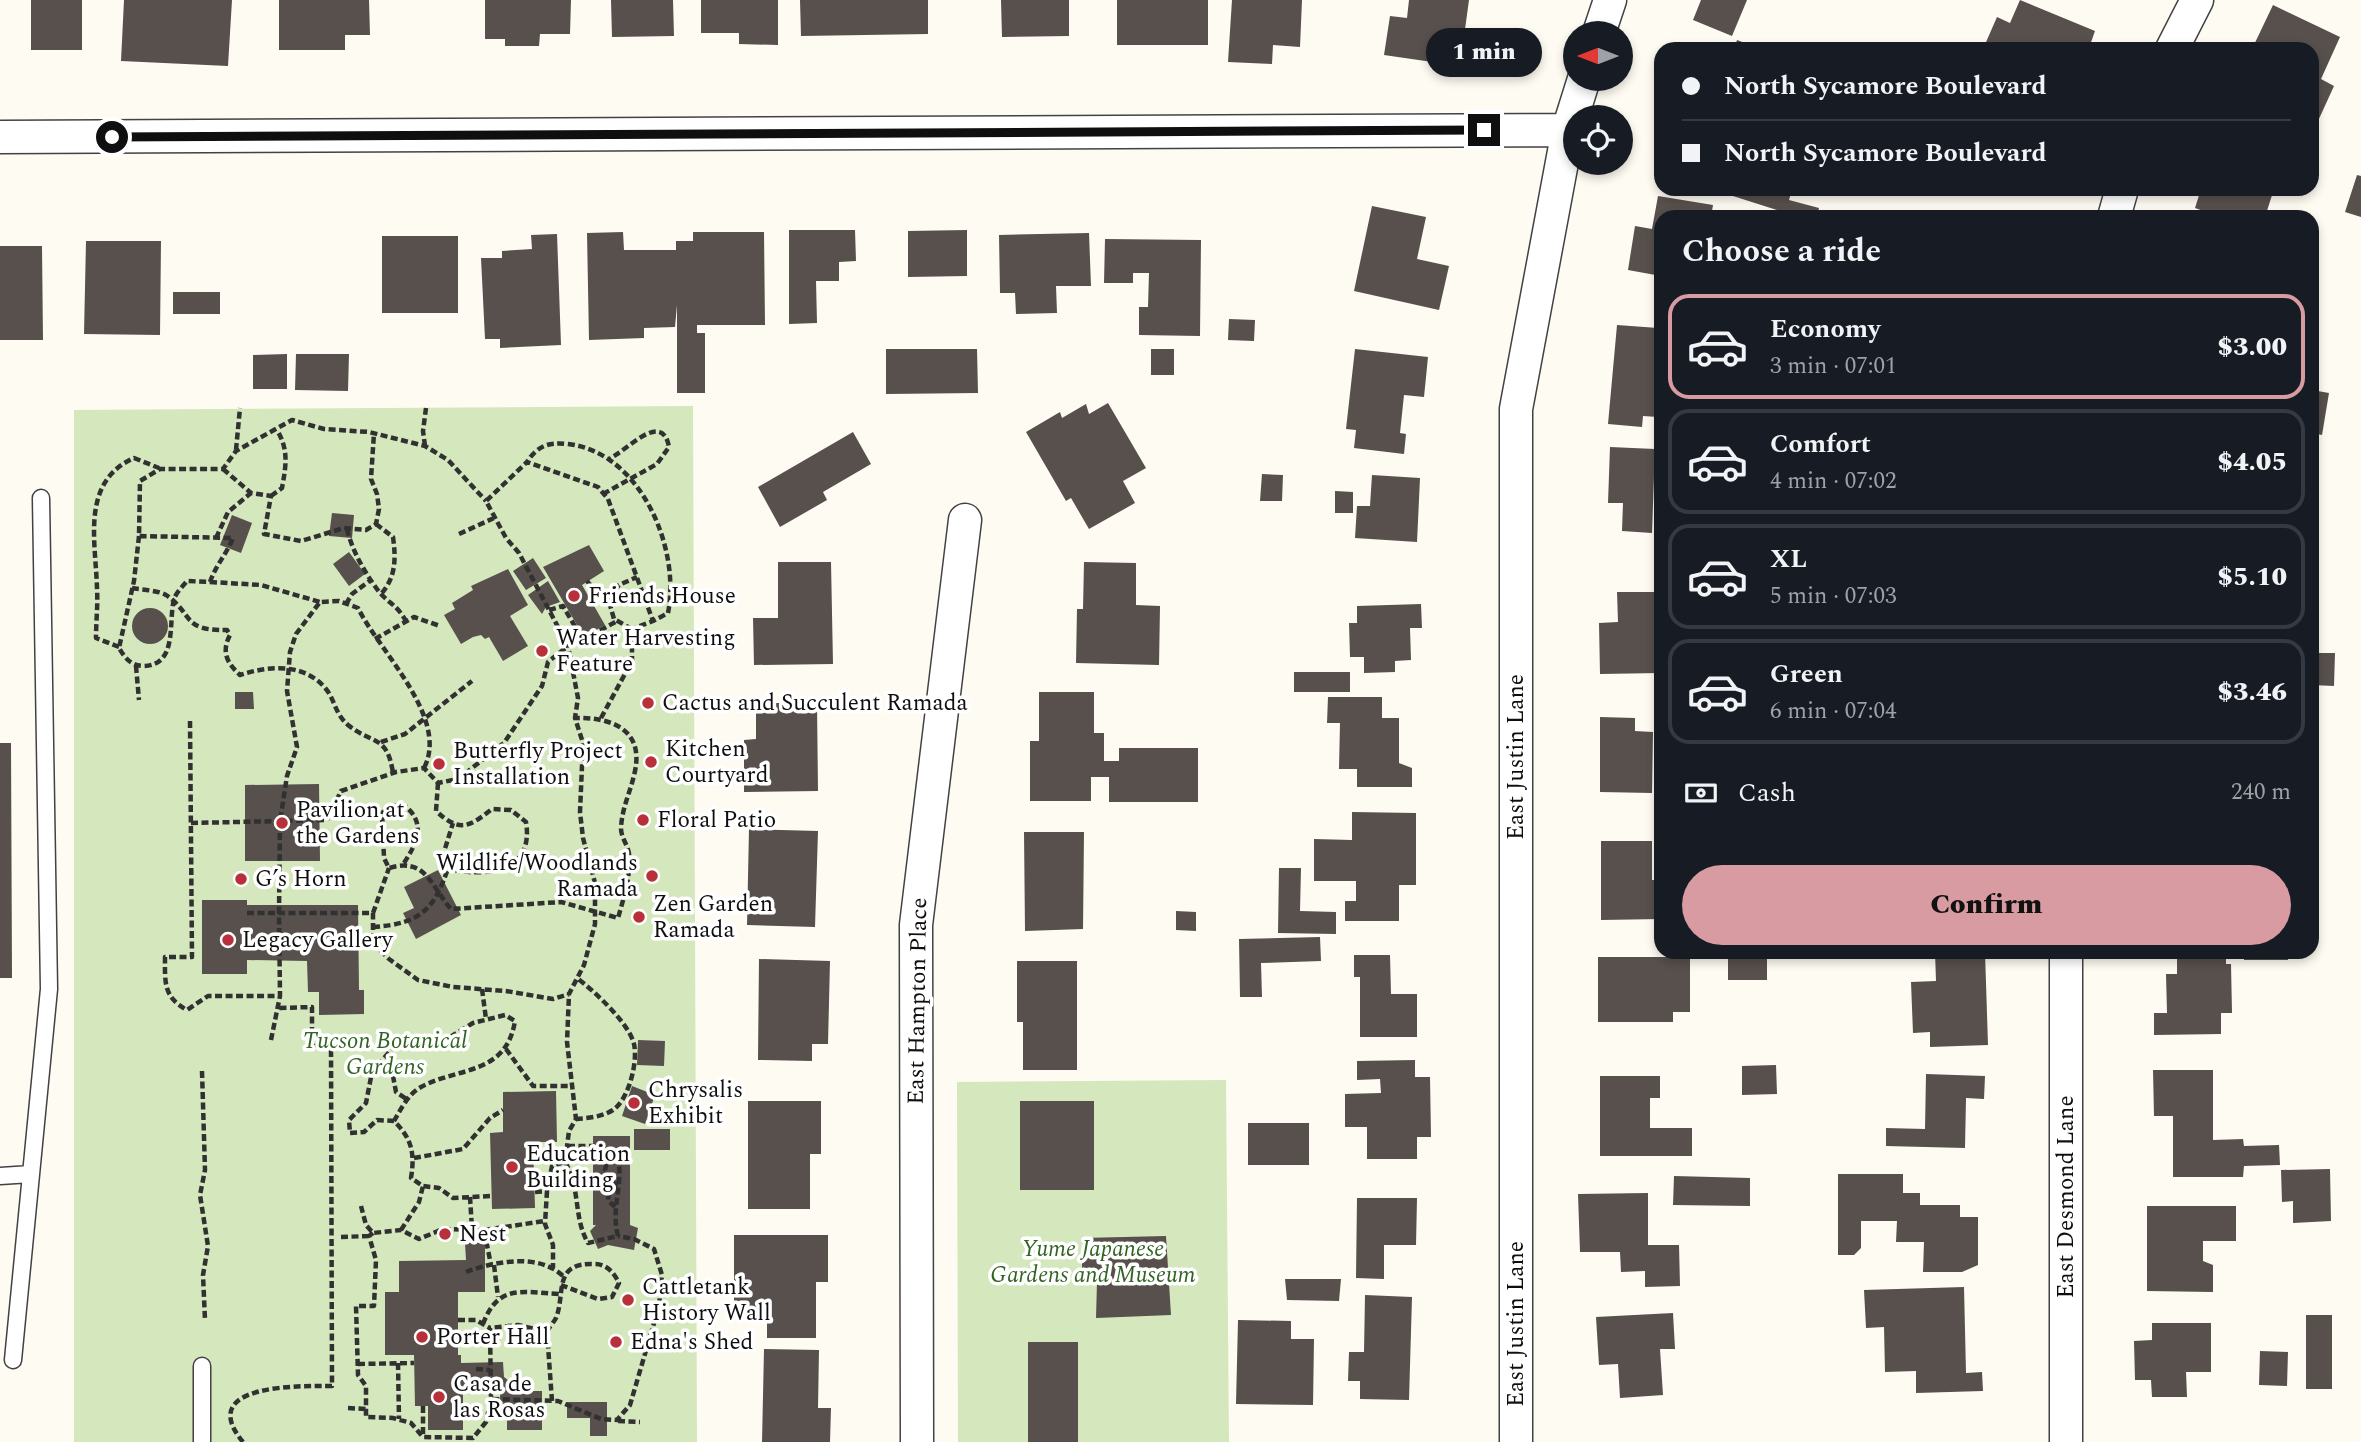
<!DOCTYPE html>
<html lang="en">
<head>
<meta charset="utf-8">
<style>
  :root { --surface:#171b24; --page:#20242c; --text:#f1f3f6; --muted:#9ea1a6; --line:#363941; --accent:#d79ba1 }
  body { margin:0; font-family:Spectral,serif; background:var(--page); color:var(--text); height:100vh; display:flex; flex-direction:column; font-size:26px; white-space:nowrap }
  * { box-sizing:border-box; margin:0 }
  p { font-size:23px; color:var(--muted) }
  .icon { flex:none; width:38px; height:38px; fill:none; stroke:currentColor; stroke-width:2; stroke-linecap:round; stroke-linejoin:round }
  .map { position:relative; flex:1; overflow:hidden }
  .drawer { position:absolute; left:1654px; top:210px; width:665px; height:749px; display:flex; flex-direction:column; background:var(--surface); border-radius:21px; box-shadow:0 4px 10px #0003 }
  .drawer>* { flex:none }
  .banner { position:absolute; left:1654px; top:42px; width:665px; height:154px; border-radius:21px; box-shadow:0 4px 10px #0003; display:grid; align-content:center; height:154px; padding:0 28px; background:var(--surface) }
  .needle { width:46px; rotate:270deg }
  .controls { position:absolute; left:1563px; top:21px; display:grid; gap:14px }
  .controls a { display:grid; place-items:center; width:70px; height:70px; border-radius:50%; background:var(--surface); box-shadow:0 4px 10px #0003; font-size:35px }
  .end { position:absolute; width:32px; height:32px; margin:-16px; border:9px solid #0f0f0f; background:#fff; box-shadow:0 0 0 4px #fff }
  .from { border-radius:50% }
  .bubble { position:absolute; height:49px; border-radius:24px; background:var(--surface); box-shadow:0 4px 10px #0003; font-size:23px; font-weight:800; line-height:49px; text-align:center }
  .banner b { display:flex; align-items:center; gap:24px; height:66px; font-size:26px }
  .banner b+b { border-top:2px solid var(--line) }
  .banner i { width:18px; height:18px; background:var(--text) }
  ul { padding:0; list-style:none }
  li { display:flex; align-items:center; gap:21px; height:105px; margin:0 14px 10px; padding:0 14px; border:4px solid var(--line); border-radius:21px }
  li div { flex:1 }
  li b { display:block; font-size:26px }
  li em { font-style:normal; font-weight:800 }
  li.selected { border-color:var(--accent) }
  li>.icon { width:63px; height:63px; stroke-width:1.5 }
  h2 { padding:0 28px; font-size:32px; line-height:84px }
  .pay { display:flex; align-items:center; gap:18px; height:77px; padding:0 28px; font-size:26px }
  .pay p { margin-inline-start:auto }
  .cta { display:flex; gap:14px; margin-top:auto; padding:14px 28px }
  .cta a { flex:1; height:80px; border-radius:42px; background:var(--accent); color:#111; font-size:28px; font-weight:800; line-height:80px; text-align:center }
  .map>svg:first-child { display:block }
  .green { fill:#d4e7bd }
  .building { fill:#57504c }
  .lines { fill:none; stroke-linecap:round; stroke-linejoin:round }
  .lane-casing { stroke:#424242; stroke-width:19 }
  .street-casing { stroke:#424242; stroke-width:35 }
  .path { stroke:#313131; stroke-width:4.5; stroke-dasharray:7 3.5; stroke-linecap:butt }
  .lane { stroke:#fff; stroke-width:16 }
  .street { stroke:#fff; stroke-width:32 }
  .route { stroke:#0f0f0f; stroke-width:9 }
  .poi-dot { fill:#b7303a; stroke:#fff; stroke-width:2.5 }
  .labels { text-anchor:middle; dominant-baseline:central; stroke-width:7; stroke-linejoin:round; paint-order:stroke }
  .poi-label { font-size:23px; fill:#0f0f0f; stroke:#fff; text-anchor:start }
  .street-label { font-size:23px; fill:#0f0f0f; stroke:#fff }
  .park-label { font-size:23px; font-style:italic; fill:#326323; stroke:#fff }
</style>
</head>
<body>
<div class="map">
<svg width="2361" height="1442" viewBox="0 0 2361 1442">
  <rect width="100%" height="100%" fill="#fefbf2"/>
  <path class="green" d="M693,406L697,1442H74V410Z
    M1226,1080L1229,1442H958L957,1082Z"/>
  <path class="building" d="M31,0H82V50H31Z
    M124,0H232L228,66L121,61Z
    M279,0H369L370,35H345V50H279Z
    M485,0H571L570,34H540L539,46H505V39H485Z
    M611,0H673L674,36L612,37Z
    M701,0H778V45L739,44V33H701Z
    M800,0H928V34L801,36Z
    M1001,0H1069V36L1002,37Z
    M1117,0H1208V45H1117Z
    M1232,0H1302L1300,47L1273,45L1272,64L1228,62Z
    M1409,0H1469L1460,66L1384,55L1390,16L1407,18Z
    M1701,0H1747L1732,36L1693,20Z
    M2020,0L2095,31L2089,48L2080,44L2078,49H1983L1997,17L2010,23Z
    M2273,5L2340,37L2321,79L2334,86L2318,121L2312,118V49H2252Z
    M1737,40L1761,49H1734Z
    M2357,175L2361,176V217L2345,212Z
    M1711,189H1792L1789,200L1819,208L1817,217H1784L1786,213Z
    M2201,189H2274L2265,217H2207L2209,213L2195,208Z
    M1658,196L1713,205L1711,217H1661V276L1628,270L1635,226L1652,229Z
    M1372,206L1426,217L1417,259L1449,266L1439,310L1354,291Z
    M789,230H855L856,261L839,262V281H816L817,323L789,324Z
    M967,230V276L908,277V231Z
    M623,232L624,250H676V241H693V232H764L765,325H697V333H705V393H677V305L675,327L644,328V338L589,340L587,233Z
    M1089,233L1091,286H1056L1057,313L1016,314L1015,293H1000L999,235Z
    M557,234L561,345L500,348V339H485L481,258H502V251L532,249L531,235Z
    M382,236H458V313H382Z
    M1105,239L1201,240L1200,336L1139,335V307H1148L1149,273H1133V283H1104Z
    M86,241H161L160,335L84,334Z
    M0,246H42L43,340H0Z
    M173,292H220V314H173Z
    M1659,317L1658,417L1643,416L1642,427L1608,424L1617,325L1658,328Z
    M1229,319L1255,320L1254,341L1228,340Z
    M886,349H977L978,393L886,394Z
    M1151,349H1174V375H1151Z
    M1355,349L1428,357L1424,397L1404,395L1400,433L1406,434L1404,454L1354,448L1356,430L1346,429Z
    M287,354V389H253V355Z
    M296,354H349L348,391L295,390Z
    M2312,390L2329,393L2322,435L2312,433Z
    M1108,403L1146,468L1123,481L1135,503L1089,529L1071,498L1066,501L1026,432L1060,412L1062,418L1086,404L1089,414Z
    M853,432L871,464L823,492L827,500L780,527L758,487Z
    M1610,447L1655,449L1652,533L1622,531L1623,503H1608Z
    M1262,474L1283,475L1282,501H1260Z
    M1372,475L1420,478L1417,542L1355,538L1357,506H1370Z
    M1335,491L1353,492V513H1335Z
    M332,513L354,515L352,538L329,536Z
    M232,515L252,523L241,553L220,545Z
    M589,545L604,571L582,585L605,625L584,637L543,567Z
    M349,552L365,574L349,586L333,564Z
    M533,558L546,578L526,590L513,571Z
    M778,562H831L833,664L754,665L753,618H778Z
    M1084,562L1136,563V605L1160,606L1159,665L1076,663L1077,609H1083Z
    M508,569L528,605L510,616L528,646L503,661L489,637L485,639L481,635L473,637L461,644L444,615L455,609L452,603L473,590L471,586Z
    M1657,569H1661V673L1600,674L1599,623L1618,622L1617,592H1657Z
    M548,581L560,602L546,607L542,614L528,595Z
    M1421,604L1422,628H1410L1411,660L1395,661V672L1364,673V657H1350L1349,623H1357V606Z
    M132 626a18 18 0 1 1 36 0a18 18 0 1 1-36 0Z
    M2312,653H2335L2334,686L2312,685Z
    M1294,672H1350V692H1294Z
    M235,692H253L254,709H235Z
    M1039,692H1094V733H1104V761H1119V748H1198V802H1109V777H1091V801H1030V741H1039Z
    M1328,697H1382V718H1399V763L1412,768V787H1357V769H1339L1340,723H1327Z
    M756,703H817L818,791L744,792V740L756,739Z
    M1600,717L1635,718V731L1653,732L1652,793L1600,792Z
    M0,743H11L12,978H0Z
    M319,784L320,861H245V785Z
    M1352,812L1416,813V885H1399V921H1345V901H1356V881H1314V839L1352,840Z
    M749,829L818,831L815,927L747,925Z
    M1024,832H1084L1083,929L1025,931Z
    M1601,841H1652V880H1661V919L1601,920Z
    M1279,868H1301L1300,911L1336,912V934L1278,933Z
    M438,870L461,915L416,939L403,913L414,908L404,887Z
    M202,900H247V905H358L359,990H364V1014L319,1015V992H308L307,961L247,960V974H202Z
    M1176,911L1196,912V931L1176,930Z
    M1320,937L1321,961L1261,963L1262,997H1240L1239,939Z
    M1728,952H1767V980H1728Z
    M1935,952H1985L1988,1045L1930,1047V1032L1913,1033L1911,982L1936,981Z
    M2177,952H2226V964H2231L2232,1013H2221V1034L2154,1035V1013H2167L2166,974H2177Z
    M2244,952H2288V960H2244Z
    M1354,955H1390L1391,994H1417V1037H1360V977H1354Z
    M1598,957H1690V1012H1673V1022H1598Z
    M759,959L830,961L828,1044H812V1061L758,1060Z
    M1017,961H1077V1070H1023V1022H1017Z
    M638,1040L665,1041L664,1066L637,1065Z
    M1415,1060V1077H1430L1431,1137H1417V1159H1367V1127H1345V1094L1381,1093L1380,1079L1357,1080V1061Z
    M1776,1065L1777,1094L1742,1095V1066Z
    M2153,1070H2213V1140L2243,1139L2244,1146L2279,1145L2280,1165L2244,1166L2243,1177H2173V1116H2154Z
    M1926,1074L1985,1076L1984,1099L1966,1098L1965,1148L1886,1146V1128L1925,1129Z
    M1600,1076H1660V1098H1650V1128H1692V1156H1600Z
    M632,1086L655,1095L645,1124L622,1116Z
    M556,1091L557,1142H533L535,1208L492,1209L490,1133L503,1132V1092Z
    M748,1101H821V1154H810V1209H748Z
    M1020,1101H1094V1190H1020Z
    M1248,1123H1309V1165H1248Z
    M634,1129H670V1150H634Z
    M593,1136H630V1225L638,1228L634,1250L608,1245L598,1249L590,1231L596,1225H593Z
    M2330,1169L2331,1221L2293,1223V1201L2282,1202L2281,1170Z
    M1838,1174H1903V1193H1920V1205H1960V1217H1978V1265L1962,1272H1923L1924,1242H1896L1897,1221H1861V1248L1854,1255H1838Z
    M1674,1176L1750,1178V1206L1673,1205Z
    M1648,1193V1245H1679L1680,1286L1645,1287V1271L1621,1272L1620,1252H1580L1578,1194Z
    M1357,1198H1417L1416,1245H1384V1279L1356,1278Z
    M2147,1206H2236V1241H2203V1261L2213,1265V1292L2147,1291Z
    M734,1235H828V1282H816V1338H767V1311H734Z
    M1166,1236L1171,1315L1096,1318L1097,1282H1082V1238Z
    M485,1242V1292H458V1355H461V1363L503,1362L504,1377L523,1391H542V1430H507V1406H500V1393H493V1385H485V1379L476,1380V1387H463V1430H428V1406H415L414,1355H385V1292H399V1261L466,1260L465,1243Z
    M1285,1279H1341L1339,1301L1287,1300Z
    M1964,1287L1966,1373L1982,1372L1983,1391L1916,1393V1371L1885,1372L1884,1327L1866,1328L1864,1290Z
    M1365,1295L1412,1297L1409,1400L1360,1399V1381H1348L1349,1352H1364Z
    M1673,1313L1675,1349H1660L1663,1395L1620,1398L1618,1364L1599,1365L1596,1317Z
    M2306,1315H2332V1389H2306Z
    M1238,1320L1291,1321V1339H1314L1313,1405L1236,1404Z
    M2152,1323H2211V1372H2186L2187,1397H2152L2151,1380H2135L2134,1341L2152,1340Z
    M1028,1342H1078V1442H1028Z
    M764,1349L819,1350L818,1408H831L830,1442H762Z
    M2260,1351L2288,1352L2287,1386L2259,1385Z
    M567,1402H607V1436H590V1418H567Z"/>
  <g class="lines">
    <g class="lane-casing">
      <path id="lane" d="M0,1176L31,1174
        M13,1360L49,989L41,498
        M202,1366V1442"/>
    </g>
    <g class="street-casing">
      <path id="street" d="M1599,33L1610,0
        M2172,49L2197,0
        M0,137L1568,130
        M2114,217L2122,189
        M917,1442L916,925L965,520
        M1516,1442V409L1568,130L1584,79
        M2066,1442V952"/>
    </g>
    <path class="path" d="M425,446L423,431L426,408
      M236,450L240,408
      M223,469L251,493L271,496L264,534L301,541L344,528L366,530L376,524L379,509L377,494L371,479L374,433
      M603,494L657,464L669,447C662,409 626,452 610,458
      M271,496L282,488C286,466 289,450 277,430
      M376,524L393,537C396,559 396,577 381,594
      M347,529C352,551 366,575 380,593C391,605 396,604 406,621
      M459,534L494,518
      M139,536L134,581L119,648C125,658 131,666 144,666C178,665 168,623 174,599C176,593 183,586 187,581L210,582C216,565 226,555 233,538L139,536L140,481L160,469H223L236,451L292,420L324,429L369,432L425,446L448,460L486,501
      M216,538L228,512L251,493
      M587,581L597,593L608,598
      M210,582L261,585L320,602
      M132,588C142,590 157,590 166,595C194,614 181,631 227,630L230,635C221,652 227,663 240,675C268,666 304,662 326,689C335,700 335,714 348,725C373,745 387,734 393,773
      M346,604L352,594L372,579
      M549,610L563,606L583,640L617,621
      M632,629L614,619L608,598L619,585L637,577
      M375,639L414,617L440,626
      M119,647L96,638C96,621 98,605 97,589C96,542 80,482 134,458L159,468
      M136,666L139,700
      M601,718L632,661V629L653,621
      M190,721L192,957H165C165,982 163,997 187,1010L208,996H280L279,913H373V943H342
      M381,742L405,734L472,681
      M438,783L436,811C460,833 469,827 492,809L511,810L526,822C534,870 491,877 453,870L444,852L453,823
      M191,823L327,820L341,791L396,772L424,768L438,783L458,779L504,743L542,686L548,662L568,646L519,553L506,538L486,501L527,462L598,487L608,499L653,621L668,613C681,548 640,452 568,444C549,442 538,445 527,462
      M404,863C417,843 427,823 404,805L391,806L382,813L384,858L389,868C426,857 430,885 451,909L561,902L618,918C624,897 631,876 629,854C628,845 621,838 621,828C622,807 631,791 635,771C644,728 609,717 575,718
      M247,913H279L280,821L287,776L297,747L287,691L290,652L296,634L320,602L339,601L358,608C379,651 450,718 424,768
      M373,913L389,868
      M373,927C421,924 435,909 449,865
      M373,943L389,959L418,980L453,987L506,991L553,999L569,994
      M482,989L486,1019
      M271,1040L280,996
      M506,1049L533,1086H570
      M389,1055L396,1092L408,1100
      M202,1071L205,1170L200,1195L208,1246L203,1275L205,1320
      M576,1119C588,1118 602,1117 613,1110C629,1099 638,1062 634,1044C629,1023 594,991 577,978
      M394,1121C401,1109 408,1094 421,1087C457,1067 506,1076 515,1021L505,1015L473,1023L450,1037L398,1042L372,1072L366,1103L349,1120L350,1133L364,1132L377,1120L394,1121C412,1139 415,1153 411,1178L423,1186L439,1188L453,1198L491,1196
      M414,1158L463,1149L490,1118L503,1110
      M565,1162C581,1189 573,1217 588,1243L618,1236C610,1208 625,1182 617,1154L593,1146H567
      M547,1191L545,1224L553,1245V1267
      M535,1192L547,1191L552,1166L565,1162L569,1131L576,1119L567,1042L569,994L584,965L595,924V883L583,838L580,812L583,743L575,718L578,698L568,646
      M470,1197L472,1229
      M361,1206L366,1225L373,1233L401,1230L419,1239L443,1229L484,1230L491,1265
      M615,1207L608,1200L609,1191L619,1185L610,1182L605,1170L608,1158L616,1154
      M401,1230L419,1202L423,1186
      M484,1230L545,1221
      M373,1233L369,1236L376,1260L374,1306H356L358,1375L366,1386V1417L393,1418L411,1423L423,1437L473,1438L486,1422L491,1399
      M341,1237L369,1236
      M494,1265L498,1297
      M466,1272C496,1261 539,1253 563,1276
      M458,1320H476L490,1328
      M483,1324C498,1284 521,1292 559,1294
      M547,1332C549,1327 554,1322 556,1318C566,1293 552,1262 595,1264C607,1264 614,1273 619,1283L612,1297L598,1299L561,1285
      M398,1363L399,1419
      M358,1364L414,1363
      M476,1369L490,1370
      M552,1401L547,1332L518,1325L490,1328L491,1399L558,1401L601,1419L617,1420L630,1405L659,1306L662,1275L654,1249L634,1239L618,1236
      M423,1406V1437
      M348,1408L366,1409
      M618,1421L640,1422
      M243,1442C194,1383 301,1386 332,1386L331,1046H312V1007L277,1008"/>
    <use href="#lane" class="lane"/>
    <use href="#street" class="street"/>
  </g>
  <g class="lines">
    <path class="route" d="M112,137L1484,130"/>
  </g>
  <g class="poi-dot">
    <circle cx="574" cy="596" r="7"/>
    <circle cx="542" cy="651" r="7"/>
    <circle cx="648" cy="703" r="7"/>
    <circle cx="651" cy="762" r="7"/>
    <circle cx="439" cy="764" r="7"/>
    <circle cx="643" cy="820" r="7"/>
    <circle cx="282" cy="823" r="7"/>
    <circle cx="652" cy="876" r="7"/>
    <circle cx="241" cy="879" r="7"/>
    <circle cx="639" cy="917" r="7"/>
    <circle cx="228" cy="940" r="7"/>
    <circle cx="634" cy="1103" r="7"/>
    <circle cx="512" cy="1167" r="7"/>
    <circle cx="445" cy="1234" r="7"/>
    <circle cx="628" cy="1300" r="7"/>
    <circle cx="422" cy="1337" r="7"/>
    <circle cx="616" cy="1342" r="7"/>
    <circle cx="439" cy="1397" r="7"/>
  </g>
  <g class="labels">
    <g class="poi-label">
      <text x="588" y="596">Friends House</text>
      <text x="556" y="638">Water Harvesting<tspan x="556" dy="26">Feature</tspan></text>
      <text x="662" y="703">Cactus and Succulent Ramada</text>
      <text x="665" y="749">Kitchen<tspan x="665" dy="26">Courtyard</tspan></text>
      <text x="453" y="751">Butterfly Project<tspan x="453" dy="26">Installation</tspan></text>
      <text x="296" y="810">Pavilion at<tspan x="296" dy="26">the Gardens</tspan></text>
      <text x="657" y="820">Floral Patio</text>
      <text x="638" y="863" text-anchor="end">Wildlife/Woodlands<tspan x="638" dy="26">Ramada</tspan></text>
      <text x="255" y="879">G’s Horn</text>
      <text x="653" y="904">Zen Garden<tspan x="653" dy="26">Ramada</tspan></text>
      <text x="242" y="940">Legacy Gallery</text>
      <text x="648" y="1090">Chrysalis<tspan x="648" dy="26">Exhibit</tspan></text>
      <text x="526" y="1154">Education<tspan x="526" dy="26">Building</tspan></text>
      <text x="459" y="1234">Nest</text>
      <text x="642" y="1287">Cattletank<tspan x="642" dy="26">History Wall</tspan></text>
      <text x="436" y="1337">Porter Hall</text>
      <text x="630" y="1342">Edna's Shed</text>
      <text x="453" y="1384">Casa de<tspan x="453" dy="26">las Rosas</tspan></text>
    </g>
    <g class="street-label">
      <text transform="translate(1516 757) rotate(-90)">East Justin Lane</text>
      <text transform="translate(918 1001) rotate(-89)">East Hampton Place</text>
      <text transform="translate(2066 1197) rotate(-90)">East Desmond Lane</text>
      <text transform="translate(1516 1324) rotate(-90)">East Justin Lane</text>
    </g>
    <g class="park-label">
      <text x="385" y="1041">Tucson Botanical<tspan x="385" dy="26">Gardens</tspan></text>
      <text x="1093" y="1249">Yume Japanese<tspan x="1093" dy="26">Gardens and Museum</tspan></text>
    </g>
  </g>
</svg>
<div class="controls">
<a><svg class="needle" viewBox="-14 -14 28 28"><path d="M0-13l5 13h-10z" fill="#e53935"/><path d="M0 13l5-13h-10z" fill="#9ea1a6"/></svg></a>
<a><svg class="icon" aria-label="locate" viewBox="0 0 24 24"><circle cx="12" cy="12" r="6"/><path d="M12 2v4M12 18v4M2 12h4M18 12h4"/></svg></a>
</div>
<i class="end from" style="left:112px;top:137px"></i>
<i class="end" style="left:1484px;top:130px"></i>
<div class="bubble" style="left:1426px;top:28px;width:116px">1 min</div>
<div class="banner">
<b><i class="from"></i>North Sycamore Boulevard</b>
<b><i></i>North Sycamore Boulevard</b>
</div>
<section class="drawer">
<h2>Choose a ride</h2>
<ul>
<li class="selected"><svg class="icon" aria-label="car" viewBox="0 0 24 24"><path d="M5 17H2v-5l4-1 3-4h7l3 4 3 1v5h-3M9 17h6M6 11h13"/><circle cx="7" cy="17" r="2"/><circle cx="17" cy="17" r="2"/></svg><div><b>Economy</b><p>3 min · 07:01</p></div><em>$3.00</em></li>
<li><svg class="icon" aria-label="car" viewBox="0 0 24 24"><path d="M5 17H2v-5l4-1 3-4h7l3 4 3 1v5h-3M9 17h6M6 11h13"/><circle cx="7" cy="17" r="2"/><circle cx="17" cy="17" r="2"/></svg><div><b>Comfort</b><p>4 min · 07:02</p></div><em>$4.05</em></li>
<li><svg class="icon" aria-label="car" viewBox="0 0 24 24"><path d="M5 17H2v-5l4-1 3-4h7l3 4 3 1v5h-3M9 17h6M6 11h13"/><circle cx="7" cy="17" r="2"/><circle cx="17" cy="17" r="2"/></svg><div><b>XL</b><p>5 min · 07:03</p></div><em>$5.10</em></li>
<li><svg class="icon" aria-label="car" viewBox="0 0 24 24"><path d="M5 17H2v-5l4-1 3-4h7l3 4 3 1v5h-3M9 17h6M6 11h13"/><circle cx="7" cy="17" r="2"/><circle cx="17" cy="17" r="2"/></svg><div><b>Green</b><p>6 min · 07:04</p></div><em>$3.46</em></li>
</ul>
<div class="pay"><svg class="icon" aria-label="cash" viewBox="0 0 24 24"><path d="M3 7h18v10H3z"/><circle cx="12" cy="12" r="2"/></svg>Cash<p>240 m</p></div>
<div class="cta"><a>Confirm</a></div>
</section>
</div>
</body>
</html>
